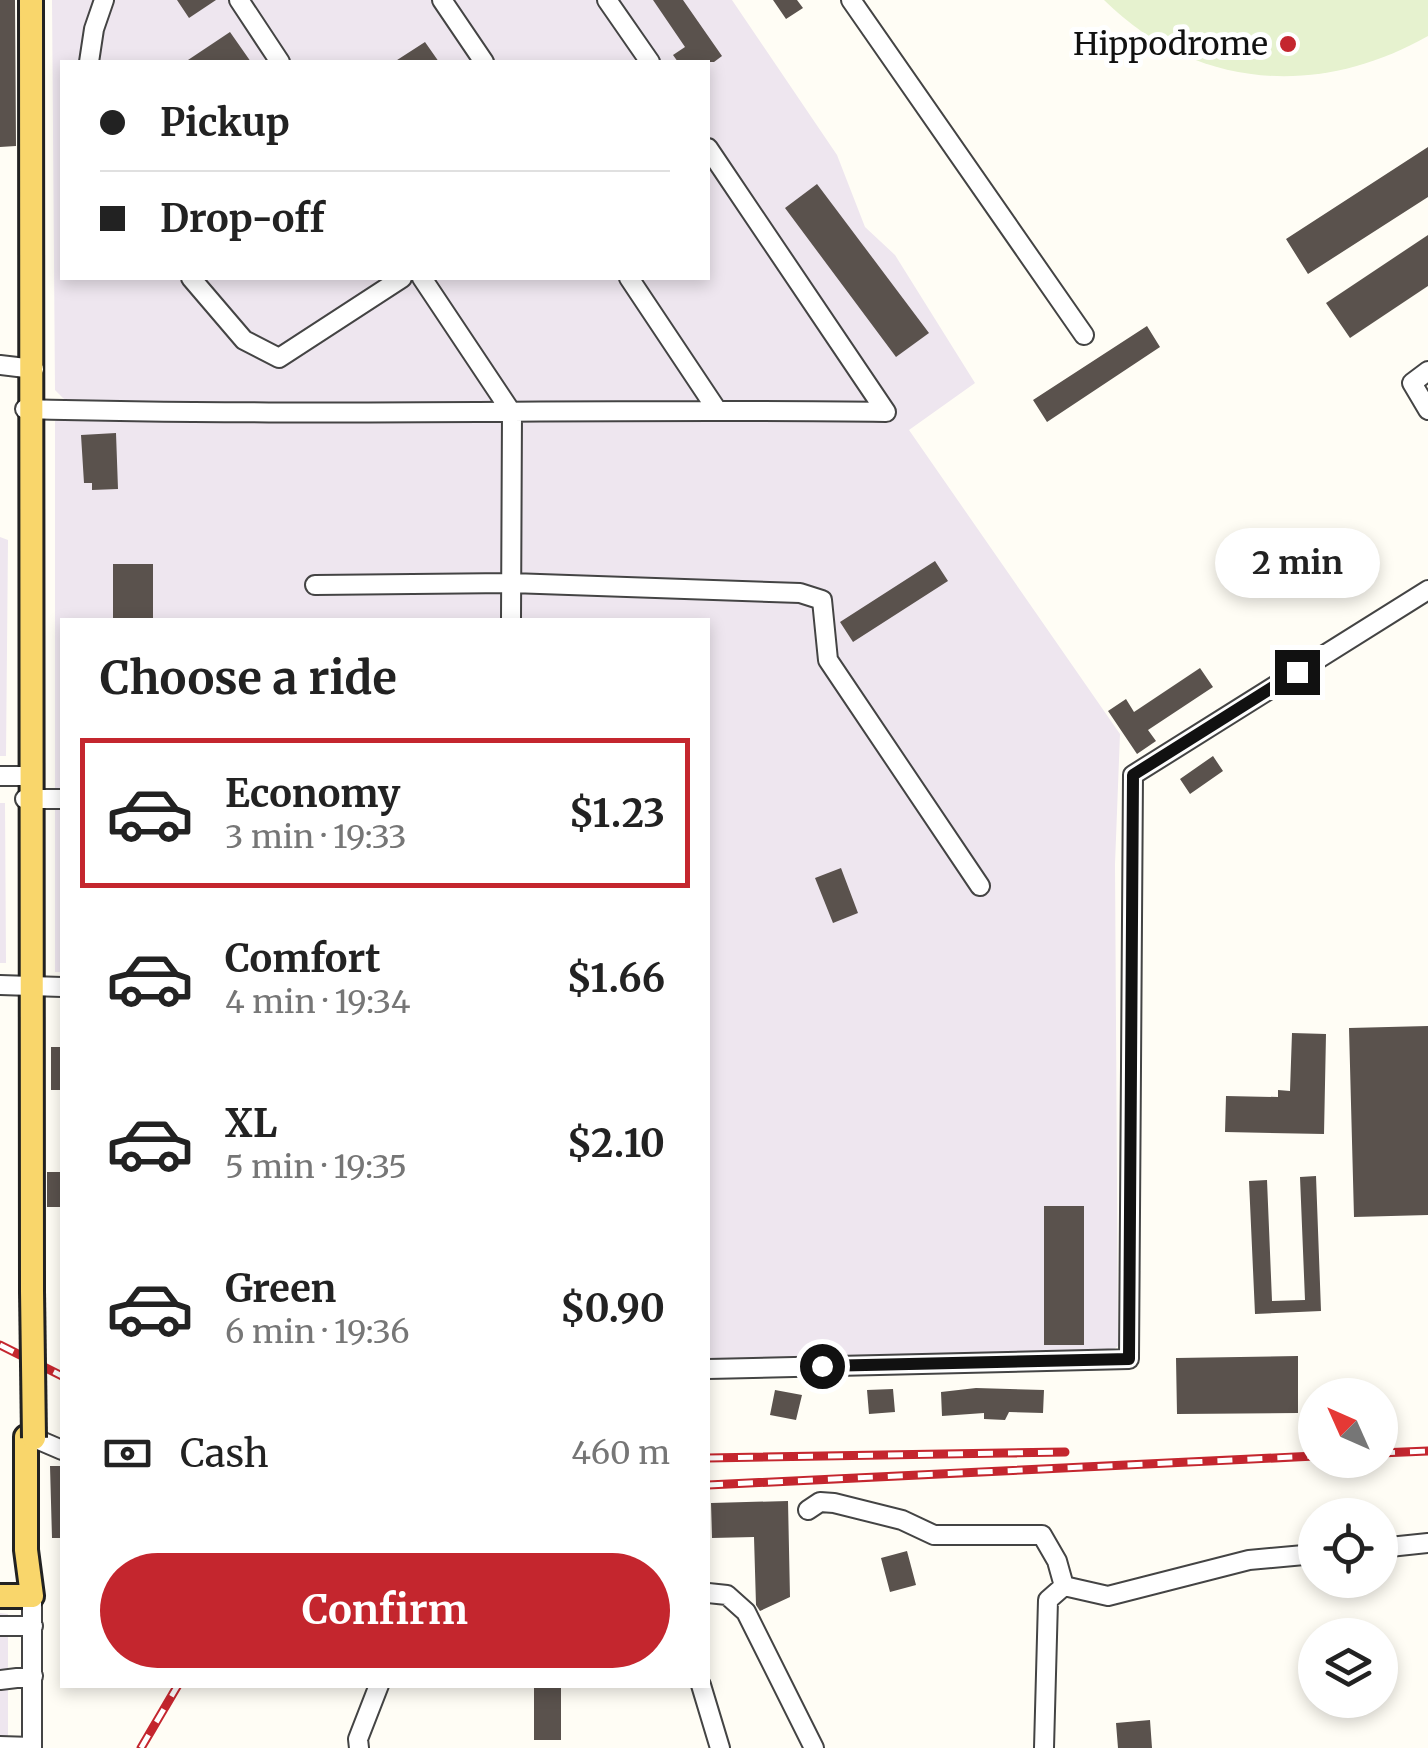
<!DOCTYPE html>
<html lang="en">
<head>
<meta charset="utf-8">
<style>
  :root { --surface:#fff; --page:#f2f2f2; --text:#222; --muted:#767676; --line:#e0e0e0; --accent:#c4262e }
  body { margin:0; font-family:Merriweather,serif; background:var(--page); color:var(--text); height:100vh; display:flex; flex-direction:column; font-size:38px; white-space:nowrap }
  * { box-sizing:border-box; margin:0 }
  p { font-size:32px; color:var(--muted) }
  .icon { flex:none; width:55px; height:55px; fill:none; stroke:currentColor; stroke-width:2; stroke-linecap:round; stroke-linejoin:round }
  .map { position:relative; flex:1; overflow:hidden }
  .sheet { position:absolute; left:60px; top:618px; width:650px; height:1070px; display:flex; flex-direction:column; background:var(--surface); border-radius:0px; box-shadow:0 5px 15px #0003 }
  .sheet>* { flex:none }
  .banner { position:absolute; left:60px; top:60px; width:650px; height:220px; border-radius:0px; box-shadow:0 5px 15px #0003; display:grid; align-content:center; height:220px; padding:0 40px; background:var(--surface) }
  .needle { width:65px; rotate:315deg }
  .fabs { position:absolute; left:1298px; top:1378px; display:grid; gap:20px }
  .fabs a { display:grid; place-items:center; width:100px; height:100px; border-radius:50%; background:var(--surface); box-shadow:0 5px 15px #0003; font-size:50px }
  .end { position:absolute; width:45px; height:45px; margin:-22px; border:12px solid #111; background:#fff; box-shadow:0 0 0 5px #fff }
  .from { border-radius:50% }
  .bubble { position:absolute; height:70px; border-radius:35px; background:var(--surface); box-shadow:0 5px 15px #0003; font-size:32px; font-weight:700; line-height:70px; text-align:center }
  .banner b { display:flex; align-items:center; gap:35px; height:95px; font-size:38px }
  .banner b+b { border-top:2px solid var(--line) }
  .banner i { width:25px; height:25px; background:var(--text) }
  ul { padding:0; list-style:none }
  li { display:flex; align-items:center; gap:30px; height:150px; margin:0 20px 15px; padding:0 20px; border:5px solid transparent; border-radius:0px }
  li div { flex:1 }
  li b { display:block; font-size:38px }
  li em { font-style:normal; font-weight:700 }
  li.selected { border-color:var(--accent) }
  li>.icon { width:90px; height:90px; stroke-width:1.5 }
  h2 { padding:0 40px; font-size:45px; line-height:120px }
  .pay { display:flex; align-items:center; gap:25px; height:110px; padding:0 40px; font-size:38px }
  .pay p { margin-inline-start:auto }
  .button { display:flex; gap:20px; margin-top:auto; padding:20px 40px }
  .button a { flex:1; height:115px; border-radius:60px; background:var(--accent); color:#fff; font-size:40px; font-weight:700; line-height:115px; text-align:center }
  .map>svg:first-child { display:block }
  .industrial { fill:#eee6ef; fill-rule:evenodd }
  .pitch { fill:#e6f2cf }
  .building { fill:#5a524d }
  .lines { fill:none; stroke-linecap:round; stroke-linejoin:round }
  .minor-casing { stroke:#444; stroke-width:22 }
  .major-casing { stroke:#222; stroke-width:28 }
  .minor { stroke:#fff; stroke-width:18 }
  .major { stroke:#f9d66b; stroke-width:22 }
  .rail-casing { stroke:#c4262e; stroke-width:9 }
  .rail { stroke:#fff; stroke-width:5; stroke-dasharray:15; stroke-linecap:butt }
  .major-bridge-casing { stroke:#222; stroke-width:28; stroke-linecap:butt }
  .major-bridge { stroke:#f9d66b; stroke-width:22 }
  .route { stroke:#111; stroke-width:12 }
  .poi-dot { fill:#c4262e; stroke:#fff; stroke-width:4 }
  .labels { text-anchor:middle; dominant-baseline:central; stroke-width:10; stroke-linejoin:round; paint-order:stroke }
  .poi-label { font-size:32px; fill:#111; stroke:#fff; text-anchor:end }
</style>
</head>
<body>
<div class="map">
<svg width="1428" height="1748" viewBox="0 0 1428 1748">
  <rect width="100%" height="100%" fill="#fffdf5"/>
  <path class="industrial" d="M52,0H732L837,155L865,227L895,255L975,383L909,430L1120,734L1115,864L1118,1346L1109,1353L708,1360V620H62V972H55V421L65,416L66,401L55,390ZM62,62H708V278H62Z
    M0,537L8,540L6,756H0Z
    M0,803H5L6,963H0Z
    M0,1613L8,1614V1748H0Z"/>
  <path class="pitch" d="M1104,0H1428V36C1319,98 1195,90 1104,0Z"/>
  <path class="building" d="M0,0H15L16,146L0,147Z
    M177,0H216L189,18Z
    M653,0H683L722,56L714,62H678L673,55L685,47Z
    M773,0H797L803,8L786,19Z
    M230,32L251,62H185Z
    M425,42L439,62H394Z
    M1428,147V197L1308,274L1286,239Z
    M817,184L929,333L896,357L785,208Z
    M1428,235V286L1350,338L1326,303Z
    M1147,326L1160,347L1047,422L1033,400Z
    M116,433L118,489L92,490V483H84L81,435Z
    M935,561L948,581L853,642L840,622Z
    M113,564H153V620H113Z
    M1200,668L1213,687L1148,730L1156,741L1137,754L1108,711L1126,699L1134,712Z
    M1213,756L1223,771L1190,794L1180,779Z
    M841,868L858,913L833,923L815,878Z
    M1428,1026V1215L1354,1217L1349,1028Z
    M1292,1033L1326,1034L1324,1134L1225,1132L1226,1096L1278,1097V1090L1290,1091Z
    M51,1047H62V1090H51Z
    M47,1172H62V1207H47Z
    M1316,1176L1321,1311L1255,1314L1249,1181L1267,1180L1272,1301L1305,1300L1300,1177Z
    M1044,1206H1084V1345H1044Z
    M1298,1356V1413L1177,1414L1176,1358Z
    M976,1388L1044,1390L1043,1413L1009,1412L1005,1420L984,1419V1413L942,1416L941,1392Z
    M893,1389L895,1412L869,1414L867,1390Z
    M775,1390L802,1395L796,1420L770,1415Z
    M50,1466H62V1538H52Z
    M788,1501L790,1597L760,1611L756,1605L754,1537L712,1538L711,1503Z
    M907,1551L916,1585L890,1592L881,1558Z
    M534,1685H561V1740H534Z
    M1150,1720L1152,1748H1118L1116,1723Z"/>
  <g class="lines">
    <g class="minor-casing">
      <path id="minor" d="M239,0L280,62
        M442,0L484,62
        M607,0L650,62
        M851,0L1084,335
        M89,62L94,29L104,0
        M191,278L244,340L279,358L402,278
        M422,278L512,413L511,620
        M629,278L717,410
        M0,365L34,369
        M1428,371L1412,383L1428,410
        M25,409C312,417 599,408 886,412L708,148
        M315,585L511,583L800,593L822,600L828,660L980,886
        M0,776H32
        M25,799H62
        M0,985L62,987
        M708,1369L1129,1359L1133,775L1428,590
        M34,1438L62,1450
        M808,1510L820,1502L834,1503L902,1520L934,1535H1042L1057,1561L1064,1586
        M1380,1548L1428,1543
        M1064,1586L1108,1596L1249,1560L1315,1554
        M708,1593L727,1595L746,1612L814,1748
        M32,1596V1748
        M0,1626H33
        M0,1680L33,1676
        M701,1685L720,1748
        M0,1746L32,1747
        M359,1748L358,1739L379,1685
        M1044,1748L1048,1600L1064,1586"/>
    </g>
    <g class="major-casing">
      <path id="major" d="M31,0L32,1291
        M26,1437V1550L32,1596
        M0,1596H32"/>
    </g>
    <use href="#minor" class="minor"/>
    <use href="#major" class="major"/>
    <g class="rail-casing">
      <path id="rail" d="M0,1345L62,1376
        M1380,1453L1428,1451
        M708,1458L1065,1452
        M708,1485L1315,1456
        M141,1748L178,1685"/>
    </g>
    <use href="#rail" class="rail"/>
    <g class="major-bridge-casing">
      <path id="major-bridge" d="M32,1291L34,1438"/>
    </g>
    <use href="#major-bridge" class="major-bridge"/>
  </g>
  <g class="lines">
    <path class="route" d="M822,1366L1129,1359L1133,775L1297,672"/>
  </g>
  <circle class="poi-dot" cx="1288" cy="44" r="10"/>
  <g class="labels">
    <g class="poi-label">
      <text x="1268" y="44">Hippodrome</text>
    </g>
  </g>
</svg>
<div class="fabs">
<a><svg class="needle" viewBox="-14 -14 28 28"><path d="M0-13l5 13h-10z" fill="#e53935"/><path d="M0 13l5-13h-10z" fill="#767676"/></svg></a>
<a><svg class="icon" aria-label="locate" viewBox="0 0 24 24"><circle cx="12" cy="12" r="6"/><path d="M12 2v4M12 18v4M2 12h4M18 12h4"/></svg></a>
<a><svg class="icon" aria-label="layers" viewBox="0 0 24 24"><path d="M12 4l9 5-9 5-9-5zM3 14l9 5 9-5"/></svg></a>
</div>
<i class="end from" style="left:822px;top:1366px"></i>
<i class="end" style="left:1297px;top:672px"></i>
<div class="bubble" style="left:1215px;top:528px;width:165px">2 min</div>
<div class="banner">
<b><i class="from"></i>Pickup</b>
<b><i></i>Drop-off</b>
</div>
<section class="sheet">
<h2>Choose a ride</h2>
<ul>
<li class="selected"><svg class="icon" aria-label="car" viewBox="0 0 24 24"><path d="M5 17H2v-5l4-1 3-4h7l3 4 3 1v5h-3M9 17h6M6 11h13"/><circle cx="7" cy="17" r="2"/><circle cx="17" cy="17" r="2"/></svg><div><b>Economy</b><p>3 min · 19:33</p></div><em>$1.23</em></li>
<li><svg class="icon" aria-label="car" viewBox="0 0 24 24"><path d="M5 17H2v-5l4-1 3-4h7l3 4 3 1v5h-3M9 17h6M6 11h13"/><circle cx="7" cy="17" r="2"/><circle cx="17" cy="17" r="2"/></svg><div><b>Comfort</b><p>4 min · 19:34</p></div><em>$1.66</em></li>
<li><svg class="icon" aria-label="car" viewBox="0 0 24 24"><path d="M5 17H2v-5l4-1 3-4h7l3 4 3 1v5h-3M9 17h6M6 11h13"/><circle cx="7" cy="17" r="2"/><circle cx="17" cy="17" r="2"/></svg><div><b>XL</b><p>5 min · 19:35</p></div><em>$2.10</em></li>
<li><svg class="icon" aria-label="car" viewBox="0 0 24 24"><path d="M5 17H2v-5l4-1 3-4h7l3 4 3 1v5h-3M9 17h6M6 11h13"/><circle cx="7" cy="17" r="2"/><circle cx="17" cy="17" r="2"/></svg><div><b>Green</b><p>6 min · 19:36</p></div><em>$0.90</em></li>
</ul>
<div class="pay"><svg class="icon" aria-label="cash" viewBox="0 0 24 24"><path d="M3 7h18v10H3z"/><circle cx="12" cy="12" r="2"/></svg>Cash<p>460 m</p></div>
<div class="button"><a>Confirm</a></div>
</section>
</div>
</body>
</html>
